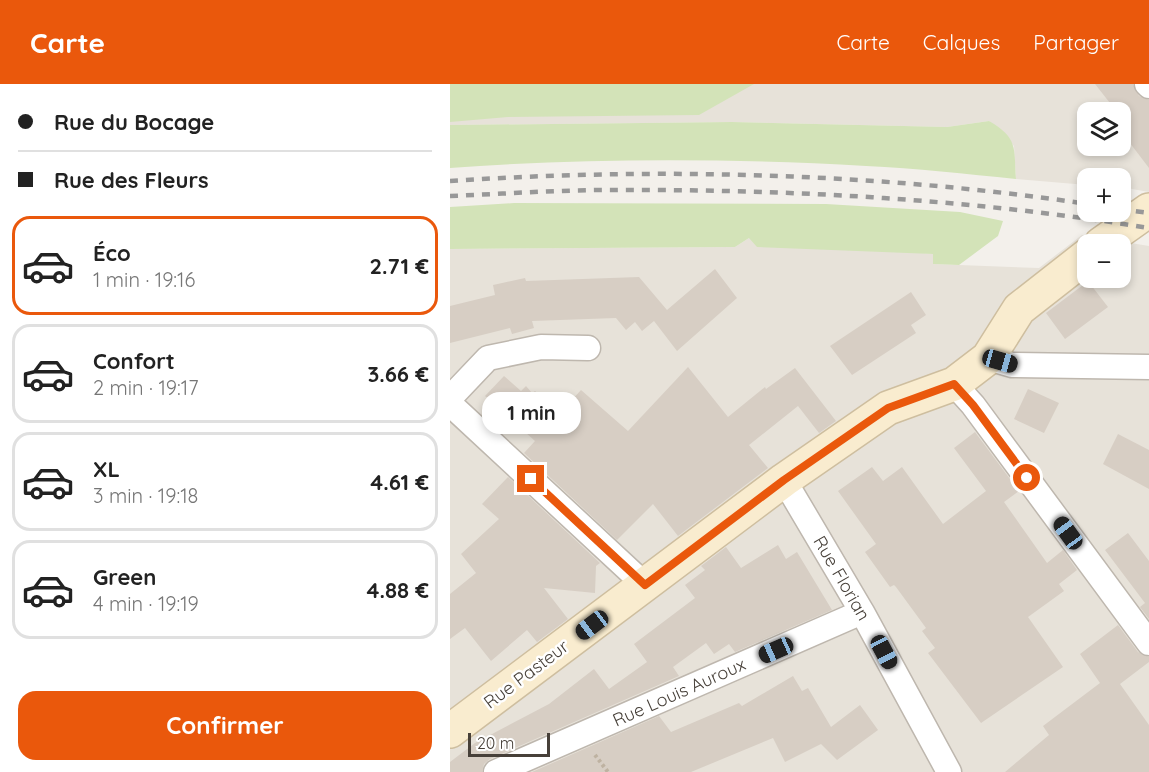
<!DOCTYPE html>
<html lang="fr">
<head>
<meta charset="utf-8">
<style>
  :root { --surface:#fff; --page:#f6f6f6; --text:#222; --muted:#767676; --line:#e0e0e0; --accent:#ea580c }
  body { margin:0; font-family:Quicksand,sans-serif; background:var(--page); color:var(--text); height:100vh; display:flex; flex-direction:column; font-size:22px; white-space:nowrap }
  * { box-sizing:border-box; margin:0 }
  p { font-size:20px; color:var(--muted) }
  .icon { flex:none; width:33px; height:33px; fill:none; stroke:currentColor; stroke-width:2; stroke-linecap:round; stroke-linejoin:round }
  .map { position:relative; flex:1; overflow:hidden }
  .sheet { display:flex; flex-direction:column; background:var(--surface); width:450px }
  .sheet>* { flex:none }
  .banner { display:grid; align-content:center; height:132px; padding:0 18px; background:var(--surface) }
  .buttons { position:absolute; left:627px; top:18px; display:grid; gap:12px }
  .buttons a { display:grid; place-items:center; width:54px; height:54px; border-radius:12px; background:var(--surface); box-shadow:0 3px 9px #0003; font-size:30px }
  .scale { position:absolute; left:18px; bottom:15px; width:82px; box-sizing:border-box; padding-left:6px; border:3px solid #474039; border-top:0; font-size:16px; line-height:21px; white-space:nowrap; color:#474039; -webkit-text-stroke:4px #fff; paint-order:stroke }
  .end { position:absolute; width:27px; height:27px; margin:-14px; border:8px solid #ea580c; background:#fff; box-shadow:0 0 0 3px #fff }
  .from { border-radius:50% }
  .bubble { position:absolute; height:42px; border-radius:18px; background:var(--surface); box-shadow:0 3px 9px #0003; font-size:20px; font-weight:800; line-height:42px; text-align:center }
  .car { position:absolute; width:18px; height:36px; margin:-18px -9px; border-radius:8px; box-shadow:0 0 4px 2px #0007; background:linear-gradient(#222 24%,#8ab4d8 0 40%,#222 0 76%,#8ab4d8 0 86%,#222 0) }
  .banner b { display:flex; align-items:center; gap:21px; height:57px; font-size:22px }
  .banner b+b { border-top:2px solid var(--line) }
  .banner i { width:15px; height:15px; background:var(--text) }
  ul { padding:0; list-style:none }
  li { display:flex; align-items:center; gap:18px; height:99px; margin:0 12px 9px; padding:0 6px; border:3px solid var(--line); border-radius:18px }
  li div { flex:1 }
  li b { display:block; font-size:22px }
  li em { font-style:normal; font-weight:800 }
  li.selected { border-color:var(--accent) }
  li>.icon { width:54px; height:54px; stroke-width:1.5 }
  .button { display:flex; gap:12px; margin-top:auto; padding:12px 18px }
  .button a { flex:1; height:69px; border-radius:18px; background:var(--accent); color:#fff; font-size:24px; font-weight:800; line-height:69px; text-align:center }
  header { display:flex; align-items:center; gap:36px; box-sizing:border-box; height:84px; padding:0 30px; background:var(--accent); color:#fff }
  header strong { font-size:28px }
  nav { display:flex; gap:33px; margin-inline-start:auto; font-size:21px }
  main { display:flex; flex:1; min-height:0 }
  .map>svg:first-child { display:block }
  .residential { fill:#e7e2d9; fill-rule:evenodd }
  .green { fill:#d3e3b8 }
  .building { fill:#d7cec4 }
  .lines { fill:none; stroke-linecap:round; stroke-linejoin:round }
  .street-casing { stroke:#beb7ae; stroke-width:27 }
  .secondary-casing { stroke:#cebe9f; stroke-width:36 }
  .path { stroke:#beb2a1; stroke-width:4; stroke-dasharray:3 3; stroke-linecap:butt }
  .street { stroke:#fff; stroke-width:24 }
  .secondary { stroke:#f9eccf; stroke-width:33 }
  .rail { stroke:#989898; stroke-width:4.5; stroke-dasharray:8 8; stroke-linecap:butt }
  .route { stroke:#ea580c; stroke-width:8 }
  .labels { text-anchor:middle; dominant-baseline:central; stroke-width:5; stroke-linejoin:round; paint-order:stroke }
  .street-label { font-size:18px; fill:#474039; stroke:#fff }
</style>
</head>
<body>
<header>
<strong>Carte</strong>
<nav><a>Carte</a><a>Calques</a><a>Partager</a></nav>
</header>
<main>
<section class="sheet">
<div class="banner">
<b><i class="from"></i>Rue du Bocage</b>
<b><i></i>Rue des Fleurs</b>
</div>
<ul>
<li class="selected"><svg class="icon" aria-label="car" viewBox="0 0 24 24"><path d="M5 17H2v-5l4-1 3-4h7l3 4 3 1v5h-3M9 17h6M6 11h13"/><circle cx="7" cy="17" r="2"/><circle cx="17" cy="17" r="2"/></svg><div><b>Éco</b><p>1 min · 19:16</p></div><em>2.71 €</em></li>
<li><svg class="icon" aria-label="car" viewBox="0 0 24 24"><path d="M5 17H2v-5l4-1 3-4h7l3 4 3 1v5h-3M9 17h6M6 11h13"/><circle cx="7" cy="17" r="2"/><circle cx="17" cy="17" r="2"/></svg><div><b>Confort</b><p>2 min · 19:17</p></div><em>3.66 €</em></li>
<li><svg class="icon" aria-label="car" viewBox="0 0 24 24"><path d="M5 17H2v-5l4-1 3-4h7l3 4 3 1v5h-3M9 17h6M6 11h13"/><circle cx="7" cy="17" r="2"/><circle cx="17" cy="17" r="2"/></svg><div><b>XL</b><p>3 min · 19:18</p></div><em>4.61 €</em></li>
<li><svg class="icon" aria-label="car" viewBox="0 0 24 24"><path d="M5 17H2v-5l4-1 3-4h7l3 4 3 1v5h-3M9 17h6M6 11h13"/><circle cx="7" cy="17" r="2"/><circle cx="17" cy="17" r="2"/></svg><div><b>Green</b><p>4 min · 19:19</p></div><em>4.88 €</em></li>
</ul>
<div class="button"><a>Confirmer</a></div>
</section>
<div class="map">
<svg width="699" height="688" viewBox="0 0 699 688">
  <rect width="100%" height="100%" fill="#f3f0eb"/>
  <path class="residential" d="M0,0H699V108L671,103L670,94H638L637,101L566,95L564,62L539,37L497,43L282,38L0,41ZM638,28H670V62H638Z
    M632,151L699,162V688H0V165L285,163L299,154L483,170V180L589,184ZM638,160H670V194H638Z"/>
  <path class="green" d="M0,0H304L249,31L58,33L0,38Z
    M539,37C568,54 564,63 566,95C516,90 466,84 416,82C280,74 135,74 0,84V41L282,38L497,43Z
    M64,119L376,120L510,128L553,137L548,152L509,181L483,180V170L307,163L299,154L285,163L0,165V123Z"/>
  <path class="building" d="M645,0H683L689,12L699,16V84L670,46V28H667Z
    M265,185L287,214L227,267L204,237L192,247L185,238L176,246L166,234L82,237L84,244L62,250L60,244L0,259V222L45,211L43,201L75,194L76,197L189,193L217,226Z
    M633,201H641L658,223L615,255L596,229Z
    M461,208L476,231L461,241L466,249L402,291L380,262Z
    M238,283L278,333L315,303L316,305L345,284L386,337L369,349L348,322L299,361L318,384L228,452L203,420L167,456L74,369L85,357L35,312L54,292L71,307L76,302L82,309L85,307L110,329L131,306L178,347Z
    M578,305L609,319L594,349L564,335Z
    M525,348L569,407L554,418L597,479L613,466L627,486L609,500L614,507L578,533L613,583L531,639L478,569L485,564L472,547L476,544L446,503L444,501L440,503L415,468L426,460L388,407L422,383L433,397L452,383L493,440L536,407L504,364Z
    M668,350L699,366V405L653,380Z
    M58,393L150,479L146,482L145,509L94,504L118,535L87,558L77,546L41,577L15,544L0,555V510L26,489L11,470L49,435L32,420Z
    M678,449L699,477V535L690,523L695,519L655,466Z
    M328,461L336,475L347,468L382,526L285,568L279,560L264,570L256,559L223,583L229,592L40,675L34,680L32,688H0V678L25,659L99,620L144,585L159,605L197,578L184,560L245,514L235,501L255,486L251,482L276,463L291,484Z
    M668,541L688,568L699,573V578L670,600L699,641V688H555L599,651L593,642L650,599L630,570Z
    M343,592L352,607L358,604L381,643L410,621L428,646L387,676L371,660L335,678L323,654L241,688H82L209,632L221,648L289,619L292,622Z"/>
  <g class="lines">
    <g class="street-casing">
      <path id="street" d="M697,0L699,2
        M538,274L562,281L699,283
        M504,300L523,321L699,559
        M0,314L38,274L91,263L138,264
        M0,320L195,501
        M334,396L412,528L499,688
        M46,688L412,528"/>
    </g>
    <g class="secondary-casing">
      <path id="secondary" d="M651,160L699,126
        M0,647L334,396L438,324L504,300L538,274L569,225L638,171"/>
    </g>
    <path class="path" d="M145,671L158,688"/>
    <use href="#street" class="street"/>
    <use href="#secondary" class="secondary"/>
    <path class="rail" d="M0,97C211,83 428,89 638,120
      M0,112C53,110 106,106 159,106C339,105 521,115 699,144
      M670,125L699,129"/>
  </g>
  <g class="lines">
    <path class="route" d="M81,395L195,501L334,396L438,324L504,300L523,321L577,394"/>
  </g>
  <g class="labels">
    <g class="street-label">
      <text transform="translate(392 494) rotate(60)">Rue Florian</text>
      <text transform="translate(76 590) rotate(-37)">Rue Pasteur</text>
      <text transform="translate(229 608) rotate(-24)">Rue Louis Auroux</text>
    </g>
  </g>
</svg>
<div class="buttons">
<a><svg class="icon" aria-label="layers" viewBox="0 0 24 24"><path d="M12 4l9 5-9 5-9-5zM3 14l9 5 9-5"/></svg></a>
<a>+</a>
<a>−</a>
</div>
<div class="scale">20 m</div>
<i class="end from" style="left:577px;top:394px"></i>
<i class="end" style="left:81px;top:395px"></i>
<div class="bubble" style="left:32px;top:308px;width:99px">1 min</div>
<i class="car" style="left:550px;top:277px;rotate:106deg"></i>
<i class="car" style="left:618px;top:449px;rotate:324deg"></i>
<i class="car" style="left:142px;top:541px;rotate:233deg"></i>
<i class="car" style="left:326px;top:566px;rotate:246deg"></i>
<i class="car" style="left:434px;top:568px;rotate:152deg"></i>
</div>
</main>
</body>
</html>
